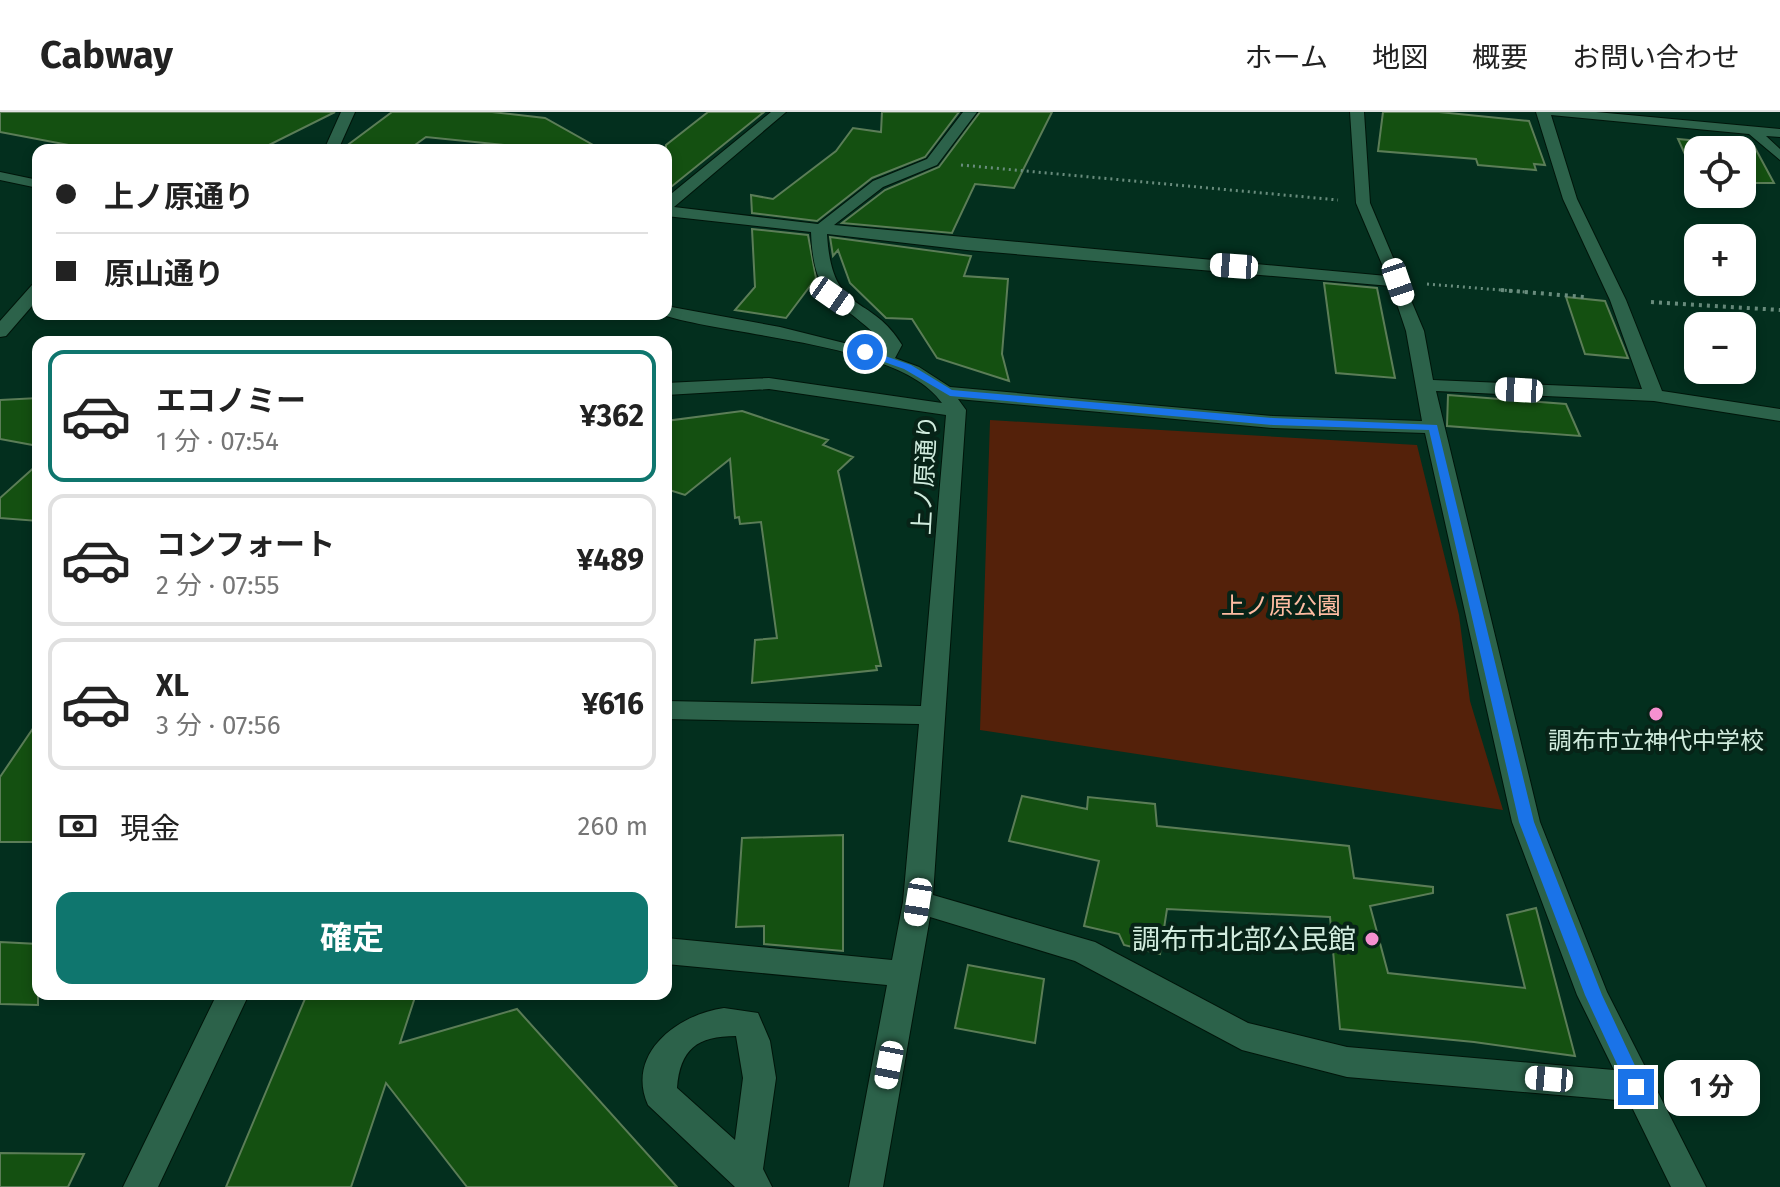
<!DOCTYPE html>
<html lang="ja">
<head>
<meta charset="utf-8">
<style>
  :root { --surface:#fff; --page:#f2f2f2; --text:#222; --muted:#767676; --line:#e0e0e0; --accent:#0f766e }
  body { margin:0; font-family:"Fira Sans","Noto Sans JP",sans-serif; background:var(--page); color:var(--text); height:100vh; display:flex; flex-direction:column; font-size:30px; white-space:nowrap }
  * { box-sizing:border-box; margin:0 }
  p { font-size:26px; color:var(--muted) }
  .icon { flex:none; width:44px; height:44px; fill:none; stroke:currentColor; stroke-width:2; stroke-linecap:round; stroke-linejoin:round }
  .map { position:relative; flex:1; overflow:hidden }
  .sheet { position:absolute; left:32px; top:224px; width:640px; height:664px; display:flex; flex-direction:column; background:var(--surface); border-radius:16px; box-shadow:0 4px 12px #0003 }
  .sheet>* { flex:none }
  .top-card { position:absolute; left:32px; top:32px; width:640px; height:176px; border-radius:16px; box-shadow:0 4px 12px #0003; display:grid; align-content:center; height:176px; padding:0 24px; background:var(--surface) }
  .buttons { position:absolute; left:1684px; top:24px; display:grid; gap:16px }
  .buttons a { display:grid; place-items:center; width:72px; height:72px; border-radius:16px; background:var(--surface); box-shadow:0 4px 12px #0003; font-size:40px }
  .end { position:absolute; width:36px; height:36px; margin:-18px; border:10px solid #1a73e8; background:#fff; box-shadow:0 0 0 4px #fff }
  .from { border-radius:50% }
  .bubble { position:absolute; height:56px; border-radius:16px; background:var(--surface); box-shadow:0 4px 12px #0003; font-size:26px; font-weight:700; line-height:56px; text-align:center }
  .car { position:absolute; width:24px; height:48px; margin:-24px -12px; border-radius:10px; box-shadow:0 0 6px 2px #0007; background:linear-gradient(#fff 24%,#345 0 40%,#fff 0 76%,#345 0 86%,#fff 0) }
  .top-card b { display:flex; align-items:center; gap:28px; height:76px; font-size:30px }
  .top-card b+b { border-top:2px solid var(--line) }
  .top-card i { width:20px; height:20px; background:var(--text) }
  ul { padding:14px 0 0; list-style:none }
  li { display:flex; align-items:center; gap:24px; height:132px; margin:0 16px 12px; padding:0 8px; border:4px solid var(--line); border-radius:16px }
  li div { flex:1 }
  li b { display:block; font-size:30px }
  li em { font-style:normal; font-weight:700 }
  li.selected { border-color:var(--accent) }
  li>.icon { width:72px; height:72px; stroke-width:1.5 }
  .pay { display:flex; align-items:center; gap:20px; height:88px; padding:0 24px; font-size:30px }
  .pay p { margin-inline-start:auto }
  .button { display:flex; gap:16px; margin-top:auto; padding:16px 24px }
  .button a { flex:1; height:92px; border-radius:16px; background:var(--accent); color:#fff; font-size:32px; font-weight:700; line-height:92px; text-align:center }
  header { display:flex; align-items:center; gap:48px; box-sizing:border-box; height:112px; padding:0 40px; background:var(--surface); border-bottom:2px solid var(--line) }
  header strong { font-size:38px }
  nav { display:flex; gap:44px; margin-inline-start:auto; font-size:28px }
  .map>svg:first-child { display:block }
  .green { fill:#54210a }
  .building { fill:#145011; stroke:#5b7d57; stroke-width:2 }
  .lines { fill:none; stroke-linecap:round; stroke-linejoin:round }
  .minor-casing { stroke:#00150a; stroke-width:2 }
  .path-far1 { stroke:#698c7d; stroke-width:3; stroke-dasharray:2 4; stroke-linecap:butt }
  .path { stroke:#698c7d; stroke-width:4; stroke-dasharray:3 5; stroke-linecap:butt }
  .minor { fill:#2c624a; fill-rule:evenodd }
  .route { fill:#1a73e8 }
  .poi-dot { fill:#f690d0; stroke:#072317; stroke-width:3 }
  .labels { text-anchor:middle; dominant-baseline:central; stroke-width:8; stroke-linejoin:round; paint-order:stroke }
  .street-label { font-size:24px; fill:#d1ecde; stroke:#072317 }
  .park-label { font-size:24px; fill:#febca2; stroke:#072317 }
  .poi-label { font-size:24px; fill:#d1ecde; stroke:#072317 }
  .near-poi-label { font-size:28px; fill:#d1ecde; stroke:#072317; text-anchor:end }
</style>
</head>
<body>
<header>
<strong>Cabway</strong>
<nav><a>ホーム</a><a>地図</a><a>概要</a><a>お問い合わせ</a></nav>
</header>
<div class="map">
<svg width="1780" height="1075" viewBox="0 0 1780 1075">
  <rect width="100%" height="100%" fill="#032f1e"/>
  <path class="green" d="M990,308L1417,333L1459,503L1470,589L1503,698L980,618Z"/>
  <path class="building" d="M0,0H335L259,38H95L0,20Z
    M392,0H492L545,6L602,38H513L504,33L426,25L408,38H341Z
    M708,0H764L666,79V33Z
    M882,0H959L925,45L872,66L817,109L752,101L751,83L773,87L836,39L853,16L881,20Z
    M980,0H1052L1014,76L975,72L952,121L842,111L885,78L939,55Z
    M1383,0H1439L1529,9L1545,53L1534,52L1536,58L1478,53L1476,47L1378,39Z
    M1678,27L1754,34L1774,71H1742V38H1698L1697,69Z
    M752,117L808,123L816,166L786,206L735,198L755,175Z
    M830,125L971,144L964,164L1008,167L1002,242L1009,269L937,246L912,207L886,206L850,171L838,138L833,144Z
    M1324,171L1377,176L1395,266L1336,261Z
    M1566,185L1605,189L1628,246L1585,242Z
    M1448,283L1566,292L1580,324L1447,314Z
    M38,286V334L0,327V288Z
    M742,299L828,328L823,333L853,345L838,359L881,554H876L877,558L752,571L755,528L777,526L761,410L740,412L739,405L735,406L730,347L685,383L666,377V309Z
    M38,352V409L0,406V386Z
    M38,609V730H0V665Z
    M1022,684L1087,697L1088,685L1155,692L1157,714L1349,734L1354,766L1433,775V781L1370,794L1388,861L1525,876L1507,803L1536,796L1575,944L1474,930L1340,917L1330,805L1167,797L1160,842L1124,833L1119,822L1084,814L1099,749L1009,729Z
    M843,723V839L764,832V814L736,815L742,726Z
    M0,830L38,832V893L0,892Z
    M968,853L1044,867L1035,931L955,916Z
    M307,882H416L400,931L517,897L677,1075H467L386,971L351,1075H226Z
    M0,1041L84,1042L68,1075H0Z"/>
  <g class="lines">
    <g class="minor-casing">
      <path id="minor" d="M341,0H355L338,38H324Z
        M771,0H786L674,95L818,112L873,69L927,47L963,0H977L937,53L883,75L834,113L1387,164L1356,91L1350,0H1364L1370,91L1424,219L1433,268L1642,277L1610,188L1563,87L1536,0H1596L1780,17V25L1766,24L1780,37V48L1749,22L1551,3L1577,87L1626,188L1662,279L1780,297V309L1654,289L1436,279L1540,710L1607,880L1706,1075H1671L1629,989L1347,965L1242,938L1075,849L930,805L883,1075H849L887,873L666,852V826L892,848L903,790L919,612L666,607V589L921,594L946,303L769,277L666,283V271L769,266L942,291C901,230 727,225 660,202H666V194L780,215L880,240L884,233L882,229C838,184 814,193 811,120L666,104V86ZM827,122L967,138L1391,174L1406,219L1422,309L1273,304L950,275L919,255L895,246L902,233C869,179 832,206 827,122ZM958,287L1273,316L1425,321L1512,710L1577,883L1614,958L1347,935L1248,911L1095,830L933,783L966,298Z
        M0,60L38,68V76L0,68Z
        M38,172V187L6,224L0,225V209L32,173Z
        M217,882H249L158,1075H123Z
        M724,896L758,901L770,929L776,966L763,1057L772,1075H735L648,993C625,941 679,902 724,896ZM736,924L743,966L735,1028L677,976C680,937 697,924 736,924Z"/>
    </g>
    <path class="path-far1" d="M961,53L1338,88
      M1427,172L1525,180"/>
    <path class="path" d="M1501,178L1585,185
      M1651,190L1780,198"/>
    <use href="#minor" class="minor"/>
  </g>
  <path class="route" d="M865,237L911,253L952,278L1273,306L1437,313L1534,710L1602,883L1645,975L1642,980H1630L1585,883L1519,710L1429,318L1273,313L950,284L904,257L862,242Z"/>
  <g class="poi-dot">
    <circle cx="1656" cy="602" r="8"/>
    <circle cx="1372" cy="827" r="8"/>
  </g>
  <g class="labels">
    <g class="street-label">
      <text transform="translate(925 363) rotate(-87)">上ノ原通り</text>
    </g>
    <g class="park-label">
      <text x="1281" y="494">上ノ原公園</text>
    </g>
    <g class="poi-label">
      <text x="1656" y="629">調布市立神代中学校</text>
    </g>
    <g class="near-poi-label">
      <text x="1356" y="827">調布市北部公民館</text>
    </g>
  </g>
</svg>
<div class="buttons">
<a><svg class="icon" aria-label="locate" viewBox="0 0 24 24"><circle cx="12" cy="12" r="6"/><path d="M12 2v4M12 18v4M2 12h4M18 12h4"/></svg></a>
<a>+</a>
<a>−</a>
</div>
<i class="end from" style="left:865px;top:240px"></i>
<i class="end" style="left:1636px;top:975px"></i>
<div class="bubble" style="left:1664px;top:948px;width:96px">1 分</div>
<i class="car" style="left:1234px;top:154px;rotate:274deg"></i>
<i class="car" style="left:1398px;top:170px;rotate:161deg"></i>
<i class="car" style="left:832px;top:184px;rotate:125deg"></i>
<i class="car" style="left:1519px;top:278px;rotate:273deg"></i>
<i class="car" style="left:918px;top:790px;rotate:189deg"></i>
<i class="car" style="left:889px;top:953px;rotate:191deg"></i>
<i class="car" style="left:1549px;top:967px;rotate:275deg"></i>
<div class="top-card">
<b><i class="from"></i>上ノ原通り</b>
<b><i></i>原山通り</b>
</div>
<section class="sheet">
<ul>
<li class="selected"><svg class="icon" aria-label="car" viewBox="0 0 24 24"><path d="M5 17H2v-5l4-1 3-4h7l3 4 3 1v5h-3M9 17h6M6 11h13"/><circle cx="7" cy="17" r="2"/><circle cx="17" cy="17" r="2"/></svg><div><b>エコノミー</b><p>1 分 · 07:54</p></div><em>¥362</em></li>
<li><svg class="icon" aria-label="car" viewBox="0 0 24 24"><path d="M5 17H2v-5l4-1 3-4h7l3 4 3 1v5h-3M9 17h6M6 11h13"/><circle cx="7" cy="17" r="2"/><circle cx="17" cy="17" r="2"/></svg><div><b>コンフォート</b><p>2 分 · 07:55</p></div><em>¥489</em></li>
<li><svg class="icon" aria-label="car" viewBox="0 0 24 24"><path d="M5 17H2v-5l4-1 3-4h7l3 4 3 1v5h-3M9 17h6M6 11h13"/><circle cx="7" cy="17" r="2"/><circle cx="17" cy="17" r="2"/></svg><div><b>XL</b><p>3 分 · 07:56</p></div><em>¥616</em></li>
</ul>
<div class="pay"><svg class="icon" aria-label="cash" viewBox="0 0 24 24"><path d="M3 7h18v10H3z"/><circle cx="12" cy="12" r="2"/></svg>現金<p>260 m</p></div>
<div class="button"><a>確定</a></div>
</section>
</div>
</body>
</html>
